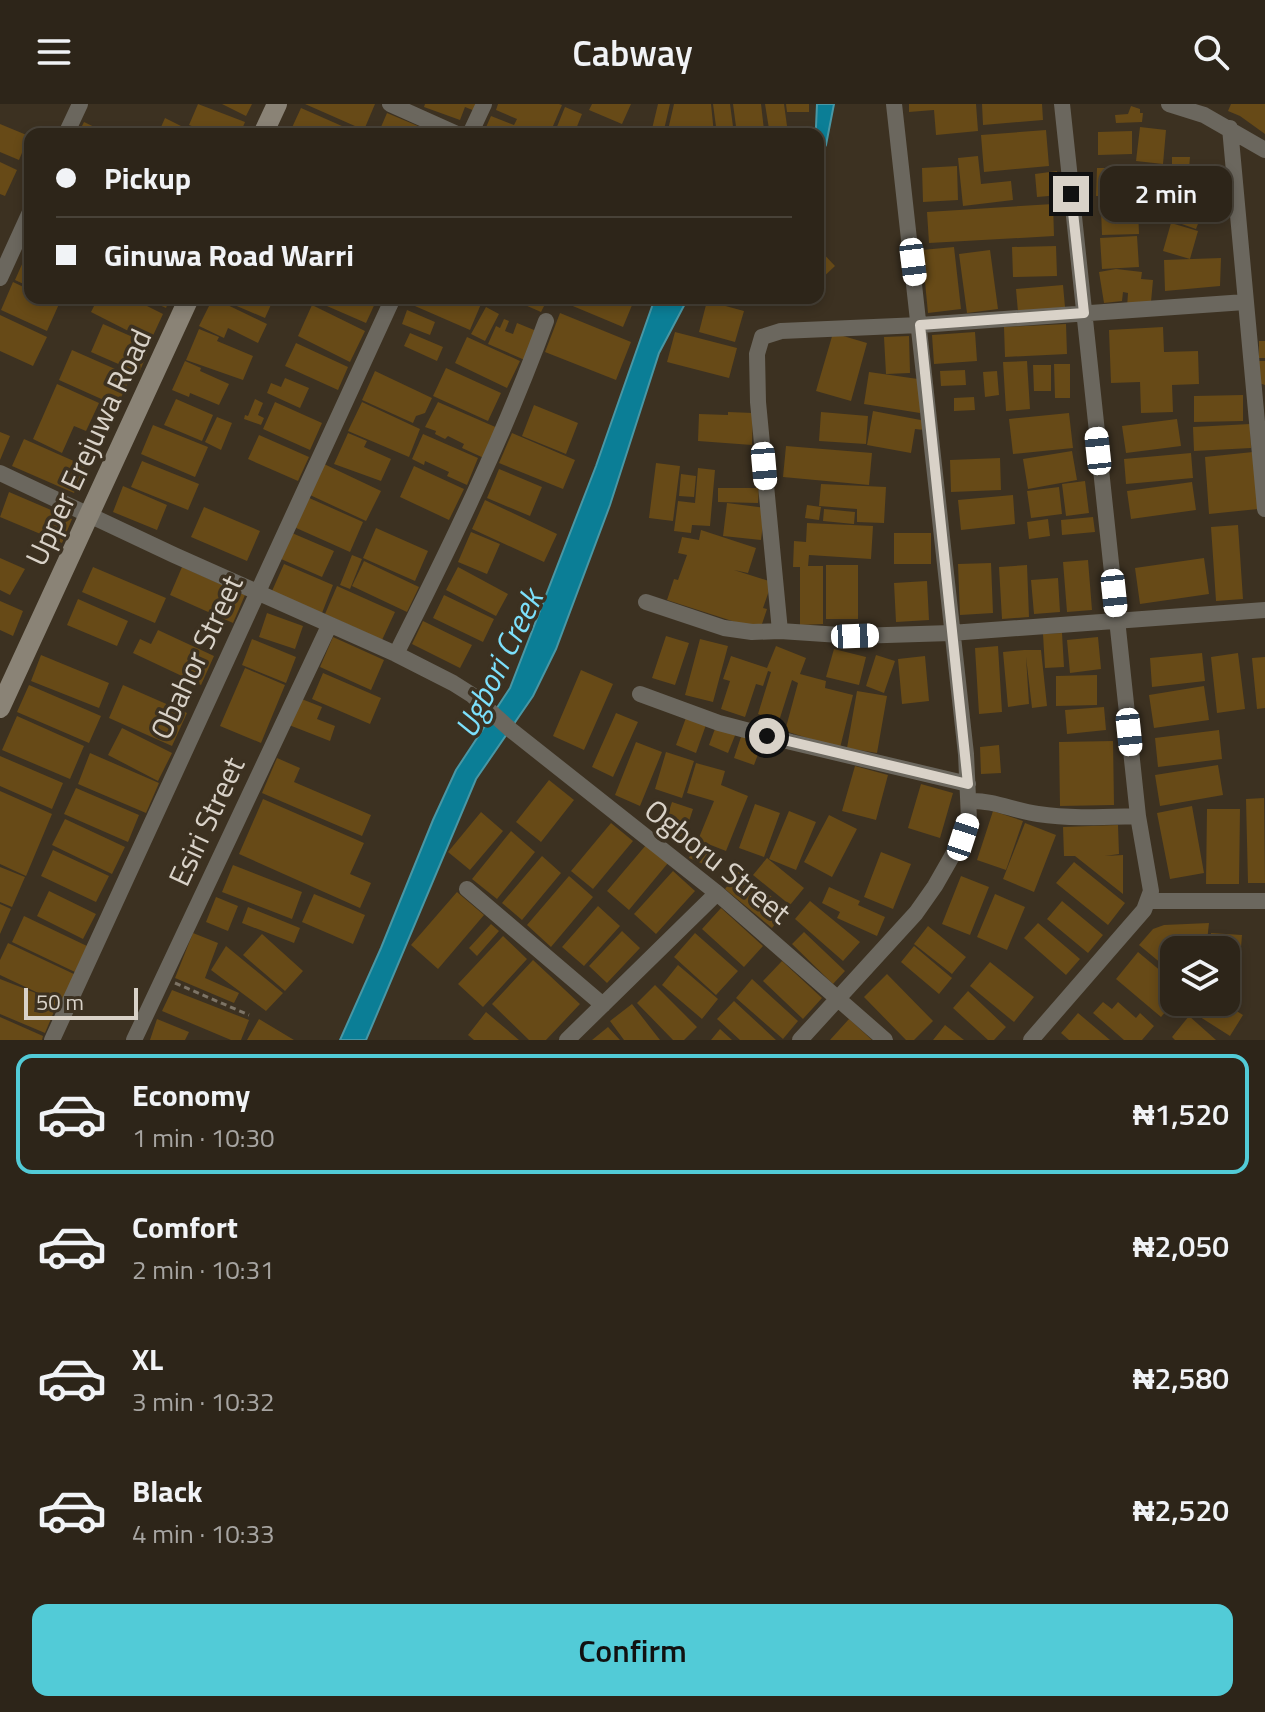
<!DOCTYPE html>
<html lang="en">
<head>
<meta charset="utf-8">
<style>
  :root { --surface:#2d2519; --page:#352d22; --text:#f1f3f6; --muted:#a7a5a2; --line:#484238; --accent:#52cbd7 }
  body { margin:0; font-family:"Titillium Web",sans-serif; background:var(--page); color:var(--text); height:100vh; display:flex; flex-direction:column; font-size:30px; white-space:nowrap }
  * { box-sizing:border-box; margin:0 }
  p { font-size:26px; color:var(--muted) }
  .icon { flex:none; width:44px; height:44px; fill:none; stroke:currentColor; stroke-width:2; stroke-linecap:round; stroke-linejoin:round }
  .map { position:relative; height:936px; overflow:hidden }
  .drawer { display:flex; flex-direction:column; background:var(--surface); flex:1 }
  .drawer>* { flex:none }
  .top-card { position:absolute; left:24px; top:24px; width:800px; height:176px; border-radius:16px; box-shadow:0 4px 12px #0003,0 0 0 2px var(--line); display:grid; align-content:center; height:176px; padding:0 32px; background:var(--surface) }
  .tools { position:absolute; left:1160px; top:832px; display:grid; gap:16px }
  .tools a { display:grid; place-items:center; width:80px; height:80px; border-radius:16px; background:var(--surface); box-shadow:0 4px 12px #0003,0 0 0 2px var(--line); font-size:40px }
  .scale { position:absolute; left:24px; bottom:20px; width:114px; box-sizing:border-box; padding-left:8px; border:4px solid #d9d2c8; border-top:0; font-size:22px; line-height:28px; white-space:nowrap; color:#d9d2c8; -webkit-text-stroke:6px #3c3121; paint-order:stroke }
  .end { position:absolute; width:36px; height:36px; margin:-18px; border:10px solid #d9d2c8; background:#111; box-shadow:0 0 0 4px #111 }
  .from { border-radius:50% }
  .bubble { position:absolute; height:56px; border-radius:16px; background:var(--surface); box-shadow:0 4px 12px #0003,0 0 0 2px var(--line); font-size:26px; font-weight:600; line-height:56px; text-align:center }
  .car { position:absolute; width:24px; height:48px; margin:-24px -12px; border-radius:10px; box-shadow:0 0 6px 2px #0007; background:linear-gradient(#fff 24%,#345 0 40%,#fff 0 76%,#345 0 86%,#fff 0) }
  .top-card b { display:flex; align-items:center; gap:28px; height:76px; font-size:30px }
  .top-card b+b { border-top:2px solid var(--line) }
  .top-card i { width:20px; height:20px; background:var(--text) }
  ul { padding:14px 0 0; list-style:none }
  li { display:flex; align-items:center; gap:24px; height:120px; margin:0 16px 12px; padding:0 16px; border:4px solid transparent; border-radius:16px }
  li div { flex:1 }
  li b { display:block; font-size:30px }
  li em { font-style:normal; font-weight:600 }
  li.current { border-color:var(--accent) }
  li>.icon { width:72px; height:72px; stroke-width:1.5 }
  .button { display:flex; gap:16px; margin-top:auto; padding:16px 32px }
  .button a { flex:1; height:92px; border-radius:16px; background:var(--accent); color:#111; font-size:32px; font-weight:600; line-height:92px; text-align:center }
  header { display:flex; justify-content:space-between; align-items:center; height:104px; padding:0 32px; background:var(--surface); font-size:36px; font-weight:600 }
  .map>svg:first-child { display:block }
  .water { fill:#0b7e96; stroke:#4997a5; stroke-width:2 }
  .building { fill:#674a17 }
  .lines { fill:none; stroke-linecap:round; stroke-linejoin:round }
  .path { stroke:#7c7365; stroke-width:3; stroke-dasharray:6 4; stroke-linecap:butt }
  .street { stroke:#6b675e; stroke-width:16 }
  .secondary { stroke:#8a8376; stroke-width:20 }
  .route { stroke:#d9d2c8; stroke-width:10 }
  .labels { text-anchor:middle; dominant-baseline:central; stroke-width:7; stroke-linejoin:round; paint-order:stroke }
  .street-label { font-size:30px; fill:#d9d2c8; stroke:#3c3121 }
  .water-label { font-size:32px; font-style:italic; fill:#7ce0fc; stroke:#3c3121 }
</style>
</head>
<body>
<header><svg class="icon" aria-label="menu" viewBox="0 0 24 24"><path d="M4 6h16M4 12h16M4 18h16"/></svg>Cabway<svg class="icon" aria-label="search" viewBox="0 0 24 24"><circle cx="10" cy="10" r="6"/><path d="M15 15l6 6"/></svg></header>
<div class="map">
<svg width="1265" height="936" viewBox="0 0 1265 936">
  <rect width="100%" height="100%" fill="#3c3121"/>
  <path class="water" d="M817,0H834L826,41L818,56V30H813L816,23Z
    M655,194H688L659,249L610,401L556,545L533,592L476,675L366,936H340L381,844L433,716L456,666L510,584L596,362Z"/>
  <path class="building" d="M198,0L245,18L240,30H212L189,21Z
    M222,0H252L246,12Z
    M305,0H375L364,26Z
    M425,0H478L475,7L465,3L460,16L424,3Z
    M498,0H559L562,1L550,29L543,26L538,30L526,25L524,30H483L491,12L514,21L517,15L496,6Z
    M592,0H631L622,20L589,6Z
    M658,0H670L663,30H653L651,29Z
    M674,0H711L714,30H687L668,26Z
    M713,0H730L734,30H717Z
    M733,0H761L764,26L737,30Z
    M765,0H784L787,22L769,25Z
    M786,0H809V8H787Z
    M909,0H976L978,27L936,31L934,6L909,8Z
    M982,0H1042L1043,16L983,21Z
    M1231,0H1265V30L1240,12L1228,7Z
    M1131,2L1140,5V9H1143L1142,18L1116,19L1115,11L1128,10Z
    M565,3L582,10L574,30H554Z
    M301,4L351,26L349,30H289Z
    M387,9L437,30H378Z
    M165,14L197,30H158Z
    M84,18L109,30H78Z
    M0,20L29,32L19,56L0,48Z
    M1140,23L1166,26L1163,60L1136,57Z
    M1046,26L1049,62L984,68L981,31Z
    M1132,27V50L1098,51V28Z
    M978,52L981,80L1011,77L1013,96L963,102L958,54Z
    M1172,53H1190L1189,65L1172,64Z
    M0,58L17,66L5,92L0,90Z
    M957,62L958,96L923,98L922,64Z
    M1097,64H1158L1157,92H1096Z
    M1057,67L1060,91L1037,93L1035,70Z
    M1207,68L1208,99H1170V69Z
    M1053,100L1054,132L929,139L927,108Z
    M1138,104L1139,130L1102,131L1101,105Z
    M1180,105L1201,112L1196,125L1176,118Z
    M1171,119L1198,127L1190,155L1163,147Z
    M1137,132L1139,163L1102,165L1100,134Z
    M1056,142L1057,172L1013,173L1012,143Z
    M954,143L961,205L928,209L922,146Z
    M818,144L835,162L818,178Z
    M990,146L998,205L967,209L959,150Z
    M27,149L30,151V183L15,176Z
    M1221,154L1220,182L1165,187L1164,156Z
    M1116,165L1142,168L1141,175L1153,176L1151,198L1127,204L1128,189L1123,188L1122,197L1104,199L1099,168Z
    M13,178L30,186V194H47L59,200L47,227L1,206Z
    M1063,181L1065,203L1018,208L1016,185Z
    M98,194H131L163,210L150,238L91,208Z
    M144,194H170L166,204Z
    M213,194L267,220L258,239L228,224L224,234L199,222Z
    M218,194H274L265,214Z
    M322,194H374L377,195L366,219L320,199Z
    M410,194H472L471,196L481,200L470,226L408,199Z
    M509,194H548L541,208Z
    M570,194H635L623,223L568,200Z
    M707,197L744,207L735,238L699,228Z
    M312,201L365,227L350,258L298,232Z
    M486,203L499,210L485,237L471,230Z
    M407,206L435,218L430,231L402,220Z
    M560,209L631,238L616,276L545,248Z
    M0,211L47,233L33,262L0,247Z
    M504,215L509,217L505,227L513,230L517,219L539,228L527,257L488,240L496,222L500,224Z
    M103,220L151,241L139,269L91,248Z
    M1066,220L1067,250L1005,253L1004,223Z
    M1163,223L1164,248L1198,247L1199,280L1172,281L1173,308L1141,309L1140,278L1111,279L1109,226Z
    M199,225L219,233L217,237L253,252L243,276L186,256Z
    M675,228L737,244L729,274L667,258Z
    M975,228L977,257L934,260L932,231Z
    M410,229L443,243L437,257L404,242Z
    M833,229L867,239L851,297L816,287Z
    M909,232L910,269L886,270L884,233Z
    M467,233L520,257L507,284L455,259Z
    M1259,237H1265V254H1259Z
    M296,239L348,263L338,286L285,262Z
    M72,246L131,272L117,302L59,276Z
    M185,257L201,264L200,267L229,280L219,301L190,289L189,293L172,286Z
    M1027,257L1030,305L1006,307L1003,258Z
    M1259,257H1265V281L1259,279Z
    M1054,260H1070V294H1055Z
    M1033,261H1051V287H1034Z
    M446,264L501,289L488,317L433,292Z
    M965,266L966,281L941,282L940,267Z
    M375,267L432,294L425,309L416,312L413,319L362,296Z
    M997,267L999,291L985,293L983,268Z
    M869,268L925,276L920,309L864,300Z
    M285,274L309,284L300,304L267,289L271,279L281,283Z
    M57,280L99,299L86,327L74,322L62,349L33,335Z
    M1243,291V317L1194,318V292Z
    M974,293L975,306L954,307V294Z
    M176,295L213,311L202,337L164,321Z
    M255,295L263,299L258,311L264,314L261,321L244,315L245,311L248,312Z
    M275,298L322,319L310,346L263,325Z
    M362,298L420,325L409,353L348,327Z
    M438,298L500,325L486,355L462,344L464,340L448,332L445,335L435,330L436,327L425,323Z
    M534,301L578,319L566,350L522,332Z
    M873,307L926,317L924,326L915,325L911,349L867,341Z
    M728,308L753,309L752,341L698,337L699,310L728,311Z
    M821,308L868,312L866,340L819,337Z
    M1069,309L1073,344L1013,350L1009,315Z
    M217,313L232,319L221,346L205,338Z
    M1177,315L1181,342L1126,349L1122,322Z
    M1250,320L1251,344L1194,347L1193,323Z
    M153,321L208,343L195,373L141,350Z
    M0,328L10,332L0,356Z
    M348,329L367,337L364,343L391,355L381,377L334,360Z
    M512,329L575,356L563,385L499,359Z
    M423,330L478,354L467,381L447,372L449,368L425,357L424,361L412,355Z
    M259,331L309,353L298,377L248,355Z
    M24,335L85,362L74,389L12,362Z
    M786,342L872,349L869,381L783,373Z
    M1072,347L1077,376L1028,385L1023,355Z
    M1253,348L1258,405L1209,410L1205,353Z
    M1191,349L1193,374L1126,380L1124,355Z
    M1000,354L1001,386L951,388L950,356Z
    M142,357L199,380L188,406L131,383Z
    M656,359L680,362L673,417L649,414Z
    M324,360L381,387L366,417L310,391Z
    M414,362L464,385L449,416L400,393Z
    M698,364L715,366L710,422L692,421L691,429L674,427L678,397L695,399Z
    M499,365L542,383L530,412L487,394Z
    M681,370L696,372L694,393L679,392Z
    M1085,377L1089,409L1066,412L1062,380Z
    M1192,378L1196,406L1131,415L1127,387Z
    M821,380L886,383L884,419L857,418V405L819,402Z
    M123,382L167,401L157,426L113,408Z
    M1059,383L1062,410L1031,414L1027,387Z
    M718,384H759L758,399L718,398Z
    M9,388L72,415L62,439L0,413Z
    M1013,391L1015,420L961,426L958,396Z
    M307,393L363,418L350,448L294,423Z
    M485,396L557,430L544,458L472,425Z
    M727,399L765,404L761,436L723,432Z
    M807,401L821,403L819,416L805,414Z
    M204,403L260,427L247,457L191,433Z
    M824,405L855,408L854,420L823,417Z
    M1093,413L1095,428L1062,431L1061,416Z
    M1048,415L1050,432L1029,435L1027,418Z
    M807,419L873,422L871,455L809,451L808,462H823V520L800,521V463H793L794,437L806,438Z
    M1238,421L1243,495L1216,497L1211,423Z
    M376,424L428,447L415,477L363,454Z
    M701,426L756,444L748,469L734,466L772,478L763,504L767,505L760,526L667,496L674,475L678,476L687,451L678,449L682,433L699,436Z
    M471,428L500,440L487,470L458,458Z
    M292,429L334,447L322,473L281,455Z
    M894,429H931V460H894Z
    M352,451L362,455L350,485L340,481Z
    M0,454L25,465L10,491L0,486Z
    M1204,454L1209,490L1140,500L1135,464Z
    M1088,456L1092,506L1067,508L1063,458Z
    M364,457L419,483L407,508L352,482Z
    M991,459L993,509L960,511L958,460Z
    M284,460L333,481L322,509L272,487Z
    M826,461H858V515H826Z
    M1027,461L1029,513L1002,515L999,463Z
    M93,463L166,494L155,519L82,488Z
    M182,463L245,491L233,519L170,491Z
    M458,463L508,490L496,512L446,486Z
    M1058,474L1060,508L1034,510L1031,476Z
    M927,477L929,516L896,518L894,479Z
    M337,482L395,508L382,536L325,510Z
    M444,491L494,515L483,538L433,514Z
    M78,495L128,517L117,542L67,521Z
    M0,497L23,507L13,532L0,526Z
    M267,509L303,522L295,545L259,533Z
    M423,517L472,541L460,564L412,540Z
    M158,526L214,552L201,581L133,549L140,535L151,540Z
    M1062,529L1064,563L1045,564L1043,530Z
    M666,532L689,539L675,581L652,574Z
    M333,533L384,556L371,586L320,563Z
    M1098,533L1101,565L1070,569L1067,536Z
    M252,535L296,553L286,579L242,561Z
    M700,535L728,542L713,598L685,591Z
    M776,542L806,554L800,570L826,577L825,584L853,591L840,644L785,627L798,579L792,576L779,617L758,610L771,568L768,567L763,582L756,580L745,613L721,605L730,577L723,575L731,552L767,564Z
    M998,542L1002,608L979,610L975,544Z
    M834,545L866,553L859,581L826,573Z
    M1024,546H1041L1047,602L1032,604L1026,553L1029,600L1008,603L1003,548Z
    M1202,549L1205,577L1152,583L1150,554Z
    M1238,549L1245,605L1217,609L1211,553Z
    M41,551L109,579L99,604L31,577Z
    M876,551L895,557L884,589L866,582Z
    M925,552L929,597L902,600L898,555Z
    M1265,553V604L1257,605L1252,554Z
    M245,564L285,581L261,639L220,622Z
    M581,566L613,580L584,646L553,632Z
    M323,569L381,594L370,620L312,595Z
    M1097,571V601L1056,602V572Z
    M29,581L101,612L89,639L17,608Z
    M123,581L187,609L172,642L109,614Z
    M1204,582L1209,616L1154,624L1149,591Z
    M857,587L887,592L877,649L847,644Z
    M299,594L322,603L317,615L335,622L330,637L289,621Z
    M1104,603L1106,626L1067,630L1065,606Z
    M616,609L638,618L613,673L592,663Z
    M687,611L707,618L696,649L676,641Z
    M17,612L84,642L70,675L2,646Z
    M716,622L736,629L728,649L709,641Z
    M122,624L172,649L158,677L108,651Z
    M1219,626L1222,655L1158,663L1155,634Z
    M742,630L763,637L754,661L734,654Z
    M1113,637L1114,701L1060,702L1059,638Z
    M636,638L662,648L640,702L615,691Z
    M999,641L1001,669L981,670L980,643Z
    M666,648L694,657L682,694L655,685Z
    M90,649L159,679L146,709L78,680Z
    M0,652L63,679L52,705L0,682Z
    M277,654L300,664L294,678L371,711L362,732L262,689Z
    M696,659L725,667L721,681L748,692L726,747L698,736L714,697L687,689Z
    M1218,661L1223,691L1160,702L1155,671Z
    M855,662L888,671L876,716L842,707Z
    M549,676L574,696L541,738L516,718Z
    M921,680L953,689L940,734L908,724Z
    M76,684L139,711L128,738L64,710Z
    M0,687L52,710L26,772L0,760Z
    M1264,694L1265,779H1248L1246,695Z
    M263,695L364,739L350,770L371,779L360,804L239,750Z
    M672,698L693,705L683,735L662,728Z
    M755,700L780,709L764,753L739,744Z
    M1192,702L1204,769L1170,775L1157,709Z
    M1207,705H1240L1239,780H1206Z
    M789,707L816,718L796,766L769,755Z
    M993,707L1023,717L1006,766L977,756Z
    M481,708L503,727L470,766L448,748Z
    M829,711L857,725L832,773L804,758Z
    M65,715L125,743L112,770L52,741Z
    M611,719L633,737L593,785L571,767Z
    M1025,719L1056,731L1034,788L1003,775Z
    M1118,721L1119,750L1105,752L1123,751V790L1075,752H1064L1063,723Z
    M511,727L535,748L497,795L472,775Z
    M695,740L714,748L708,762L689,754Z
    M646,741L668,759L629,806L607,787Z
    M53,746L109,772L96,798L41,772Z
    M881,748L911,760L893,805L864,793Z
    M542,752L561,769L522,816L502,799Z
    M767,754L804,784L790,801L753,771Z
    M1074,758L1125,799L1108,821L1056,779Z
    M233,761L302,788L292,815L222,788Z
    M0,763L25,773L12,803L0,798Z
    M673,767L695,787L656,830L634,810Z
    M739,767L787,805L772,824L725,785Z
    M569,772L593,793L551,843L527,821Z
    M961,772L989,783L970,831L942,820Z
    M829,783L860,797L858,801L885,813L877,832L837,814L840,808L822,799Z
    M49,787L96,810L83,835L37,812Z
    M457,788L484,811L438,865L411,841Z
    M314,790L365,811L353,840L302,818Z
    M995,790L1025,803L1007,846L977,833Z
    M216,793L238,802L228,827L206,818Z
    M810,797L860,838L843,857L795,815Z
    M1062,797L1103,831L1088,849L1047,815Z
    M0,800L11,805L0,830Z
    M598,802L620,822L584,862L562,843Z
    M248,803L300,824L294,839L242,819Z
    M721,804L763,842L744,863L702,825Z
    M24,812L87,842L75,868L12,838Z
    M1038,819L1080,855L1066,871L1024,834Z
    M1209,819L1206,846H1174V870L1139,841L1153,825L1164,821Z
    M491,820L499,827L477,852L469,844Z
    M928,822L966,853L952,870L914,840Z
    M622,827L640,844L607,879L589,862Z
    M804,828L845,867L833,880L792,840Z
    M193,829L218,839L205,874L239,889L234,899L175,874Z
    M695,829L738,867L716,891L674,853Z
    M1211,829L1242,831L1238,882L1226,881V846H1210Z
    M262,830L303,867L285,887L243,851Z
    M503,832L527,855L483,903L458,880Z
    M8,839L76,871L62,900L58,898L45,929L0,910V875L51,895L0,871V856Z
    M226,842L283,889L266,907L211,866Z
    M914,842L952,874L939,890L901,858Z
    M1138,848L1174,878V898L1161,913L1116,875Z
    M533,856L580,900L546,936H529L492,900Z
    M782,857L822,894L803,915L763,877Z
    M990,858L1034,893L1014,918L970,882Z
    M678,861L718,895L702,915L662,881Z
    M887,870L933,917L914,936H906L864,893Z
    M752,875L798,917L783,935L736,894Z
    M655,881L697,923L684,936H673L637,899Z
    M172,886L249,916L241,936H231L162,907Z
    M968,887L1006,923L994,936H988L953,904Z
    M734,897L776,936H740L717,915Z
    M1103,898L1112,905L1118,898L1136,914L1140,909L1154,922L1142,936H1124L1093,909Z
    M1190,898H1222L1243,911L1230,932L1186,904Z
    M632,900L660,936H624L610,917Z
    M486,908L519,936H474L468,931Z
    M1078,909L1110,936H1069L1061,929Z
    M1189,912L1216,936H1175L1172,933Z
    M0,913L43,932L42,936H0Z
    M157,915L189,928L185,936H150Z
    M259,915L294,936H247Z
    M849,915L872,936H830Z
    M945,921L964,936H933Z
    M608,923L620,936H592Z
    M720,925L732,936H711Z"/>
  <g class="lines">
    <path class="path" d="M175,879L249,911"/>
    <path class="street" d="M390,0L457,30
      M1169,0L1204,11L1265,46
      M1230,24L1265,405
      M66,30L80,0
      M470,30L484,0
      M0,174L30,108
      M0,369L174,451L396,550L453,579L472,591L511,626L717,789L885,936
      M646,498L724,524L752,528L780,527L855,532L951,529L1265,506
      M780,527L758,298L757,250L762,233L781,227L920,221L1245,198
      M396,550C451,441 504,332 546,217
      M640,590L719,619L791,638L968,680
      M970,697C994,696 1014,707 1038,710C1071,715 1104,713 1138,712
      M467,785L603,901
      M1149,797H1265
      M52,936L393,194
      M134,936L329,522
      M567,936L717,789
      M800,936L916,809L935,782L963,733L969,715L966,650L894,0
      M1031,936L1144,806L1151,787L1138,712L1062,0"/>
    <path class="secondary" d="M263,30L277,0
      M0,604L189,194"/>
  </g>
  <g class="lines">
    <path class="route" d="M767,632L968,680L920,221L1084,209L1071,90"/>
  </g>
  <g class="labels">
    <g class="street-label">
      <text transform="translate(88 343) rotate(-65)">Upper Erejuwa Road</text>
      <text transform="translate(196 553) rotate(-65)">Obahor Street</text>
      <text transform="translate(206 717) rotate(-65)">Esiri Street</text>
      <text transform="translate(718 757) rotate(39)">Ogboru Street</text>
    </g>
    <g class="water-label">
      <text transform="translate(498 559) rotate(-64)">Ugbori Creek</text>
    </g>
  </g>
</svg>
<div class="tools">
<a><svg class="icon" aria-label="layers" viewBox="0 0 24 24"><path d="M12 4l9 5-9 5-9-5zM3 14l9 5 9-5"/></svg></a>
</div>
<div class="scale">50 m</div>
<i class="end from" style="left:767px;top:632px"></i>
<i class="end" style="left:1071px;top:90px"></i>
<div class="bubble" style="left:1100px;top:62px;width:132px">2 min</div>
<i class="car" style="left:913px;top:158px;rotate:173deg"></i>
<i class="car" style="left:1098px;top:347px;rotate:354deg"></i>
<i class="car" style="left:764px;top:362px;rotate:175deg"></i>
<i class="car" style="left:1114px;top:489px;rotate:174deg"></i>
<i class="car" style="left:855px;top:532px;rotate:88deg"></i>
<i class="car" style="left:1129px;top:628px;rotate:174deg"></i>
<i class="car" style="left:963px;top:733px;rotate:18deg"></i>
<div class="top-card">
<b><i class="from"></i>Pickup</b>
<b><i></i>Ginuwa Road Warri</b>
</div>
</div>
<section class="drawer">
<ul>
<li class="current"><svg class="icon" aria-label="car" viewBox="0 0 24 24"><path d="M5 17H2v-5l4-1 3-4h7l3 4 3 1v5h-3M9 17h6M6 11h13"/><circle cx="7" cy="17" r="2"/><circle cx="17" cy="17" r="2"/></svg><div><b>Economy</b><p>1 min · 10:30</p></div><em>₦1,520</em></li>
<li><svg class="icon" aria-label="car" viewBox="0 0 24 24"><path d="M5 17H2v-5l4-1 3-4h7l3 4 3 1v5h-3M9 17h6M6 11h13"/><circle cx="7" cy="17" r="2"/><circle cx="17" cy="17" r="2"/></svg><div><b>Comfort</b><p>2 min · 10:31</p></div><em>₦2,050</em></li>
<li><svg class="icon" aria-label="car" viewBox="0 0 24 24"><path d="M5 17H2v-5l4-1 3-4h7l3 4 3 1v5h-3M9 17h6M6 11h13"/><circle cx="7" cy="17" r="2"/><circle cx="17" cy="17" r="2"/></svg><div><b>XL</b><p>3 min · 10:32</p></div><em>₦2,580</em></li>
<li><svg class="icon" aria-label="car" viewBox="0 0 24 24"><path d="M5 17H2v-5l4-1 3-4h7l3 4 3 1v5h-3M9 17h6M6 11h13"/><circle cx="7" cy="17" r="2"/><circle cx="17" cy="17" r="2"/></svg><div><b>Black</b><p>4 min · 10:33</p></div><em>₦2,520</em></li>
</ul>
<div class="button"><a>Confirm</a></div>
</section>
</body>
</html>
